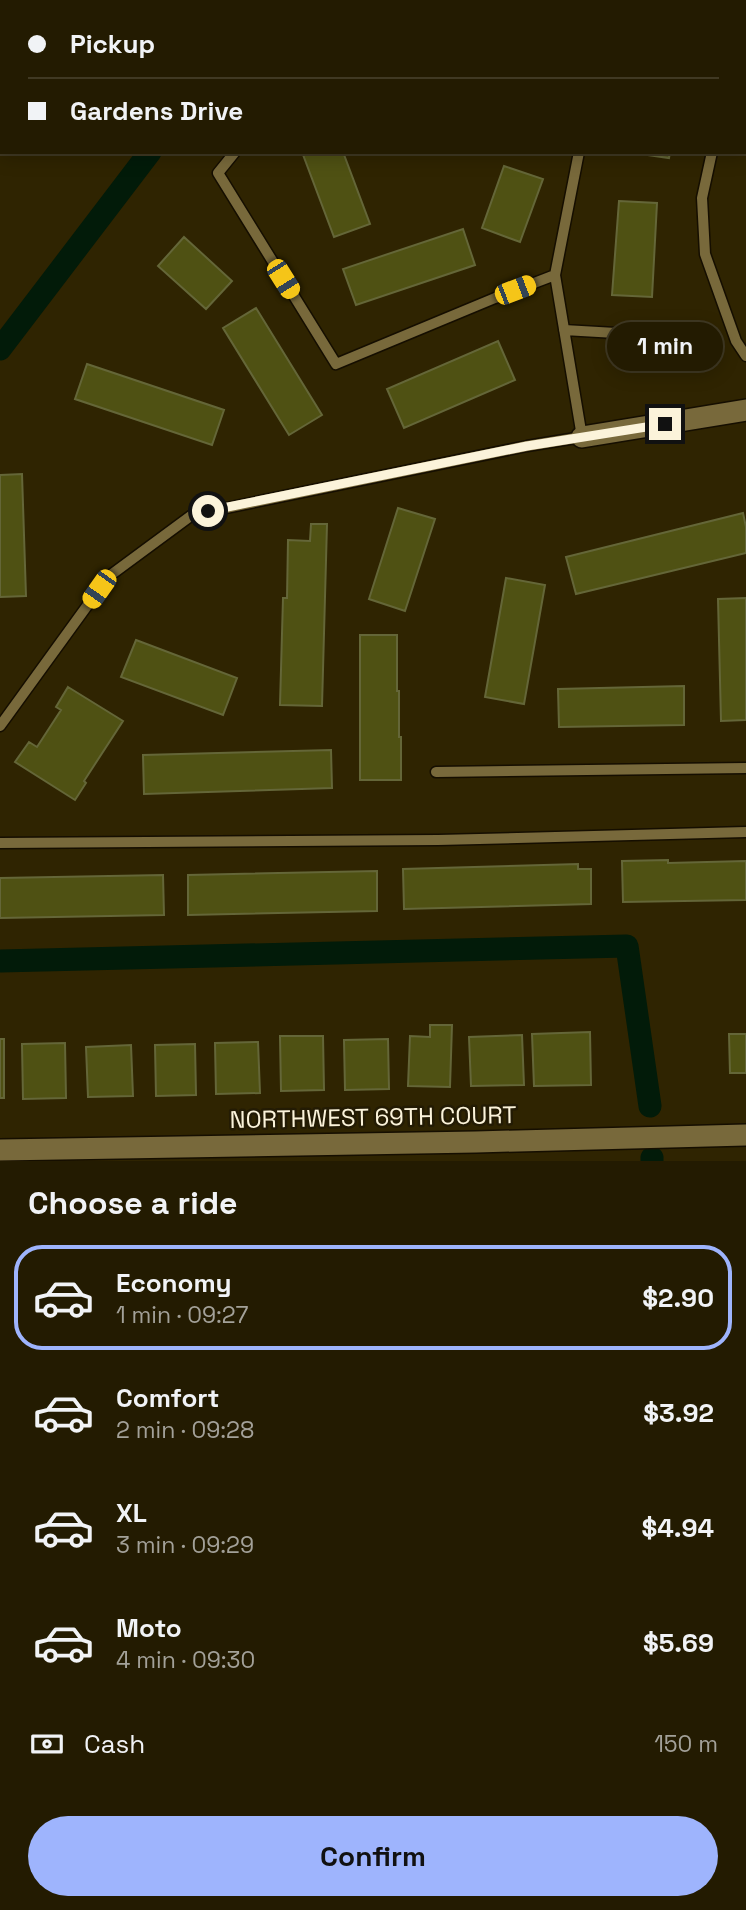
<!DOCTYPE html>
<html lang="en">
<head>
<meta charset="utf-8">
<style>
  :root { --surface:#231b01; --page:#2b240b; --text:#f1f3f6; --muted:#a3a199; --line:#403923; --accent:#9eb4fd }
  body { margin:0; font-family:"Space Grotesk",sans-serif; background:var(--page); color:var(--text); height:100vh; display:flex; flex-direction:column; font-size:26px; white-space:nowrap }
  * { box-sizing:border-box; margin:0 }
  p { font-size:23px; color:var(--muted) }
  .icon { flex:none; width:38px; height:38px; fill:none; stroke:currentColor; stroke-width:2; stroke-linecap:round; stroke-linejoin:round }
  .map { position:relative; height:1161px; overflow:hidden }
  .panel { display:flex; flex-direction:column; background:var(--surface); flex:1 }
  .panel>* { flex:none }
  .guide { position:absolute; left:0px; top:0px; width:747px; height:154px; box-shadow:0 4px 18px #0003,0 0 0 2px var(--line); display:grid; align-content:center; height:154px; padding:0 28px; background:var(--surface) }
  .end { position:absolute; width:32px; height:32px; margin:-16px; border:9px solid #fbf3da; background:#111; box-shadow:0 0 0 4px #111 }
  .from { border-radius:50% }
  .bubble { position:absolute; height:49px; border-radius:24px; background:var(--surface); box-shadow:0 4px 18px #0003,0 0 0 2px var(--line); font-size:23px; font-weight:600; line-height:49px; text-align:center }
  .car { position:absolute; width:21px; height:42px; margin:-21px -10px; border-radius:9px; box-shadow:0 0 5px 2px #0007; background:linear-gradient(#f5c518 24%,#345 0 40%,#f5c518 0 76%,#345 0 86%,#f5c518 0) }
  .guide b { display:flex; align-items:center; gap:24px; height:66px; font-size:26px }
  .guide b+b { border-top:2px solid var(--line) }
  .guide i { width:18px; height:18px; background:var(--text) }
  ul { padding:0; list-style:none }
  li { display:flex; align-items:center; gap:21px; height:105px; margin:0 14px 10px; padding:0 14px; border:4px solid transparent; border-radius:28px }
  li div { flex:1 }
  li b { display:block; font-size:26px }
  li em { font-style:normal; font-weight:600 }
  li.current { border-color:var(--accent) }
  li>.icon { width:63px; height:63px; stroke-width:1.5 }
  h2 { padding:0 28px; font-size:32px; line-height:84px }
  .pay { display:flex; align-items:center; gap:18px; height:77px; padding:0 28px; font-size:26px }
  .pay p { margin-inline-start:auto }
  .button { display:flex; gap:14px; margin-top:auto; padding:14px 28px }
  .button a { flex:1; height:80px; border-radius:42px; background:var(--accent); color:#111; font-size:28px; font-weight:600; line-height:80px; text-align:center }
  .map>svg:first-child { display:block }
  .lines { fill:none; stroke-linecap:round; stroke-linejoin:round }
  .canal { stroke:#021b09; stroke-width:23 }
  .building { fill:#4f5113; stroke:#646638; stroke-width:2 }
  .service-casing { stroke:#150e00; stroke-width:13 }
  .minor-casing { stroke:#150e00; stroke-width:24 }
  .motorway-casing { stroke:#150e00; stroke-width:41 }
  .service { stroke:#78693b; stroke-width:10 }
  .minor { stroke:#78693b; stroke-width:21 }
  .motorway { stroke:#d671cc; stroke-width:38 }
  .route { stroke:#fbf3da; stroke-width:9 }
  .labels { text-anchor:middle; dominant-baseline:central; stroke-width:5; stroke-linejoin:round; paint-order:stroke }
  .street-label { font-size:24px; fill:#fbf3da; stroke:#231b04 }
</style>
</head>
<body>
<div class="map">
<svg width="746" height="1161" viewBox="0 0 746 1161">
  <rect width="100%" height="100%" fill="#2f2401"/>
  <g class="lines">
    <path class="canal" d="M265,2L266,0
      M0,349L150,152
      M0,961L627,946L650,1106
      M652,1158V1161"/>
  </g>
  <path class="building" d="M302,152H343L370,224L334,237Z
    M627,152H670L669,158Z
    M504,166L543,179L520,242L482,228Z
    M619,201L657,203L652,297L612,295Z
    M463,229L475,265L356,305L343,269Z
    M184,237L232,281L206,309L158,266Z
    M256,308L322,415L289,435L223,328Z
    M498,341L515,380L404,428L387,389Z
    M87,364L224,410L212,445L75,399Z
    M22,474L26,596L0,597V475Z
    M398,508L435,519L405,611L369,599Z
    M743,513L746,527V553L576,594L566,557Z
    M311,524H327L322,706L280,705L283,598H287L288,540L310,541Z
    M506,578L545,585L524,704L485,697Z
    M746,598V720L721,721L718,599Z
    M360,635H397V691H399V737H401V780H360Z
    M136,640L237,678L223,715L121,677Z
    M684,686V725L559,727L558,689Z
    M68,687L123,721L84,781L86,783L75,800L15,762L29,742L37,747L61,710L56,707Z
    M331,750L332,788L144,794L143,755Z
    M668,860V863L746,861V900L623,902L622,861Z
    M578,864V869H591V904L404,909L403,869Z
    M377,871V911L188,915V875Z
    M163,875L164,915L0,918V878Z
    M430,1025H452L450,1087L408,1086L410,1036L430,1037Z
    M590,1032L591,1085L534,1086L532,1034Z
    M729,1034H746V1073H730Z
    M522,1035L524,1085L471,1086L469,1037Z
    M280,1036H323L324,1090L281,1091Z
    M0,1039H4V1098H0Z
    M388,1039L389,1089L345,1090L344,1040Z
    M258,1042L260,1093L216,1094L215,1043Z
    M65,1043L66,1098L23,1099L22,1044Z
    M195,1044L196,1095L156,1096L155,1045Z
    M131,1045L133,1096L88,1097L86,1047Z"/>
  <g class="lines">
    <g class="service-casing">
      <path id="service" d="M606,0V2
        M362,2L363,0
        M741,2V0
        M235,152L218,173L336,364L495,298L555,275L579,152
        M712,152L702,198L705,254L736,341L746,356
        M564,330L633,334
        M0,726L108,577L192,515L527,446L582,437L555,275
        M436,772L746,768
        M0,843L438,840L746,832"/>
    </g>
    <g class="minor-casing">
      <path id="minor" d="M582,437L746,410
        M0,1150L476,1142L746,1135"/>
    </g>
    <g class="motorway-casing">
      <path id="motorway" d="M0,5L2,3"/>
    </g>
    <use href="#service" class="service"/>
    <use href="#minor" class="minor"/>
    <use href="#motorway" class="motorway"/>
  </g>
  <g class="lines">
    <path class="route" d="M208,511L527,446L665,424"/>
  </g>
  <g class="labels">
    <g class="street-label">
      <text transform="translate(373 1117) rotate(-1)">NORTHWEST 69TH COURT</text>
    </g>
  </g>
</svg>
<i class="end from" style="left:208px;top:511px"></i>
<i class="end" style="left:665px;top:424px"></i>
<div class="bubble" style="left:607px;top:322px;width:116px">1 min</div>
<i class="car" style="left:283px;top:279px;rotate:148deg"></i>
<i class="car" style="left:515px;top:290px;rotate:69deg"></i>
<i class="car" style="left:99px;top:589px;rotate:215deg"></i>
<div class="guide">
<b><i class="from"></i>Pickup</b>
<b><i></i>Gardens Drive</b>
</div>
</div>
<section class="panel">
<h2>Choose a ride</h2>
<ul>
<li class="current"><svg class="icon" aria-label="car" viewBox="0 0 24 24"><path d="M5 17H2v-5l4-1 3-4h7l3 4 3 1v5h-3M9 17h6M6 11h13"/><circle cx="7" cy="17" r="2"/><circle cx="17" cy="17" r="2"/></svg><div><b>Economy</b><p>1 min · 09:27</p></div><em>$2.90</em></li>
<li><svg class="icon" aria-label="car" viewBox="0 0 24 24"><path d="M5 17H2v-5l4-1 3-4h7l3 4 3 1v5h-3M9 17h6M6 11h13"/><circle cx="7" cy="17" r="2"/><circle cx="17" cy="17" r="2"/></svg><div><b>Comfort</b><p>2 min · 09:28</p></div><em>$3.92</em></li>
<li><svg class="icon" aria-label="car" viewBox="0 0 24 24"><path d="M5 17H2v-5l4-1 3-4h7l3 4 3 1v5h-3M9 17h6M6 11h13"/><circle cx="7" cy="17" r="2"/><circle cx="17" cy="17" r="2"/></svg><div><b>XL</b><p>3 min · 09:29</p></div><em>$4.94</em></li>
<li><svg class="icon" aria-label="car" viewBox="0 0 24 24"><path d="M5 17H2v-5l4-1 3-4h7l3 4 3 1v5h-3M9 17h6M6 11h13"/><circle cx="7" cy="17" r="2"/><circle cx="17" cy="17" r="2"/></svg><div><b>Moto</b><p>4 min · 09:30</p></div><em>$5.69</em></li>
</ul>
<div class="pay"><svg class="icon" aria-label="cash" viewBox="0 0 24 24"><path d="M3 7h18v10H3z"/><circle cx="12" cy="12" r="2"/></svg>Cash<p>150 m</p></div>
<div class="button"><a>Confirm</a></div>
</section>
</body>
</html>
